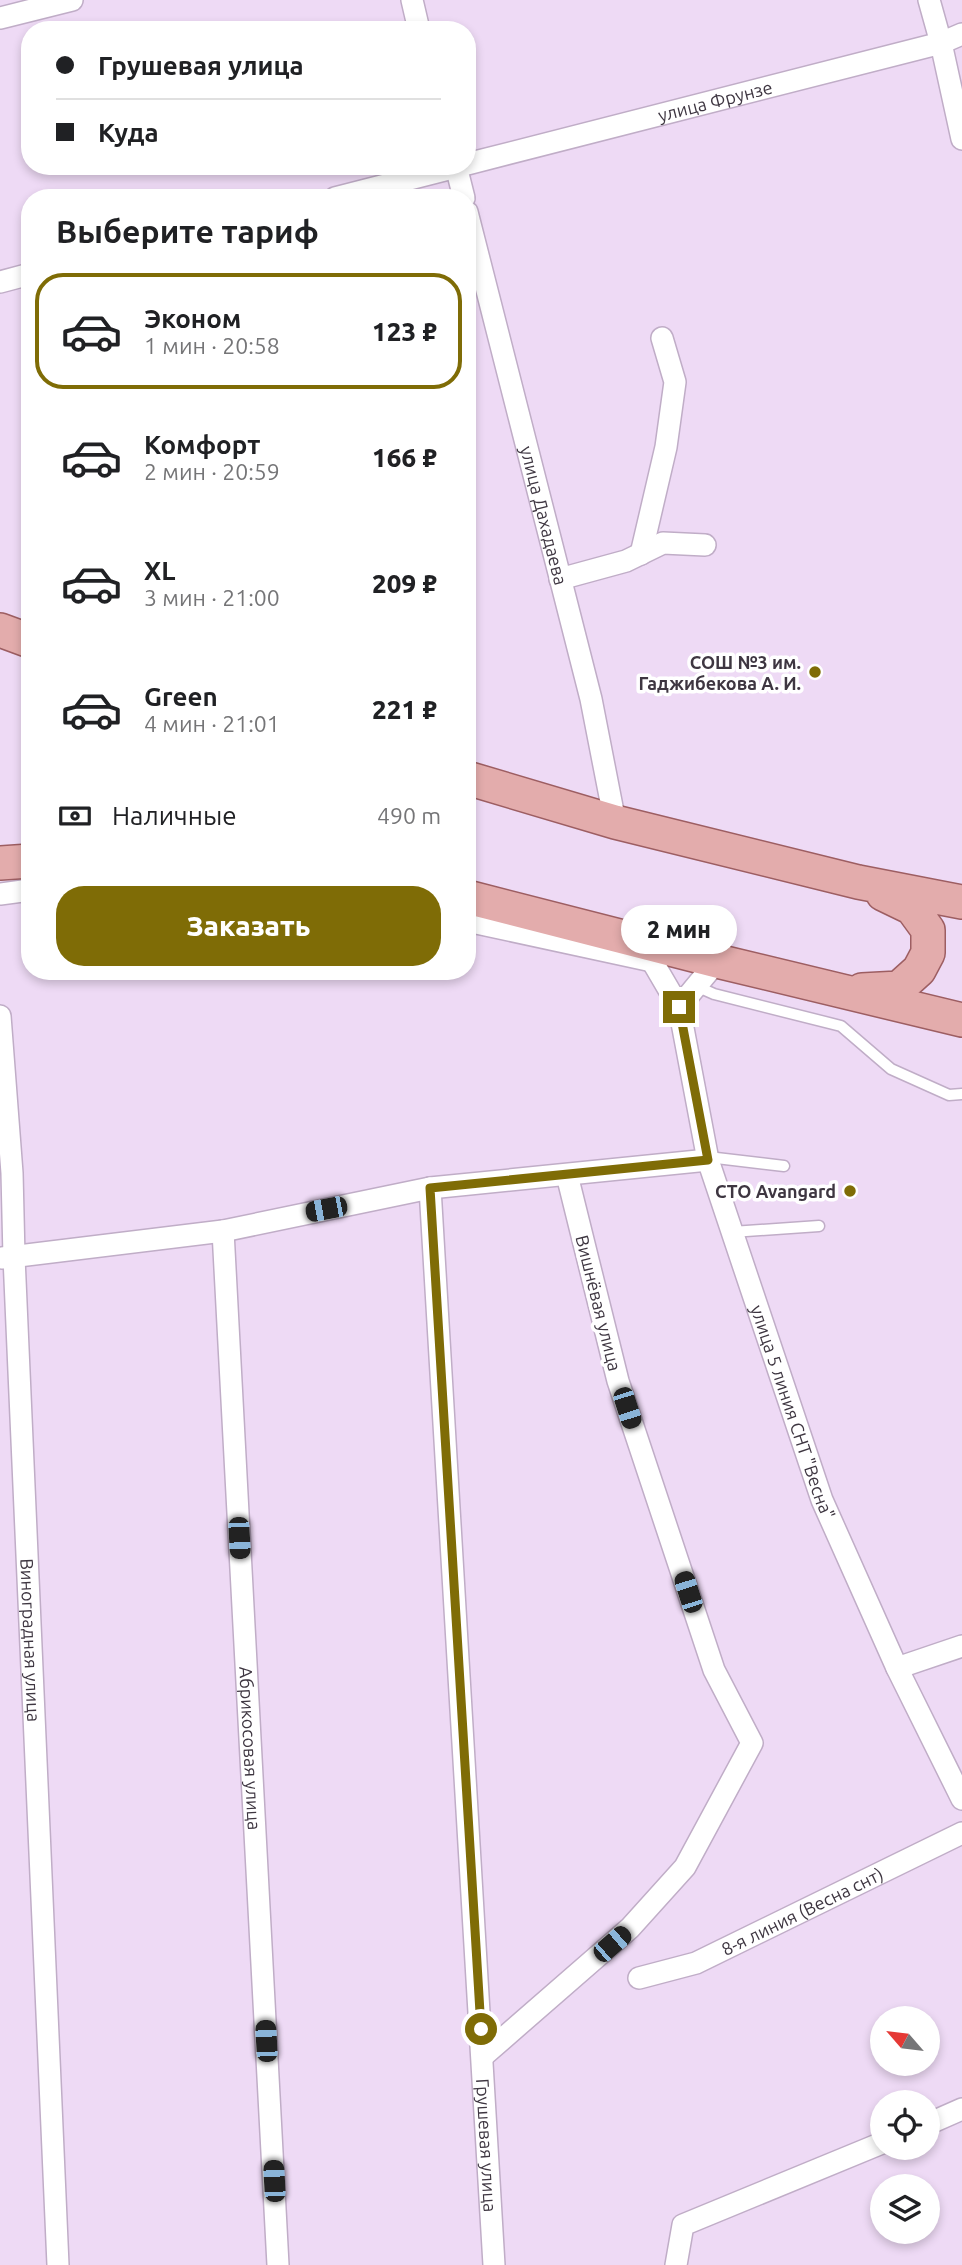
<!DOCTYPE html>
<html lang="ru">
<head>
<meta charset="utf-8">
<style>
  :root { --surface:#fff; --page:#f2f2f2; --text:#202124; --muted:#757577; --line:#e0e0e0; --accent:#7f6c06 }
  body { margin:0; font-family:Ubuntu,sans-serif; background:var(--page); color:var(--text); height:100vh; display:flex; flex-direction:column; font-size:26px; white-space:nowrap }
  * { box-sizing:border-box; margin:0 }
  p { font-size:23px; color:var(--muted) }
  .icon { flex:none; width:38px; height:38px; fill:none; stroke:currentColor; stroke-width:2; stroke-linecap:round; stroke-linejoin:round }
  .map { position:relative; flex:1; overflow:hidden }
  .drawer { position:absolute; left:21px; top:189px; width:455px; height:791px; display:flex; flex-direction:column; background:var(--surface); border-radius:28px; box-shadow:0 4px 10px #0003 }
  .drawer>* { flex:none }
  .hud { position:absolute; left:21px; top:21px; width:455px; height:154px; border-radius:28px; box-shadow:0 4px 10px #0003; display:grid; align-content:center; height:154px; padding:0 35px; background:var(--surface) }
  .needle { width:46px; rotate:298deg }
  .controls { position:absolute; left:870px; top:2006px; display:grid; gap:14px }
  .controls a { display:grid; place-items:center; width:70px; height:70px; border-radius:50%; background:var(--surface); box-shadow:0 4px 10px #0003; font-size:35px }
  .end { position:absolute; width:32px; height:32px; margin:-16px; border:9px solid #7f6c06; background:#fff; box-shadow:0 0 0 4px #fff }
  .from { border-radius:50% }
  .bubble { position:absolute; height:49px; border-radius:24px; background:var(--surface); box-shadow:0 4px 10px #0003; font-size:23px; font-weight:800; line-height:49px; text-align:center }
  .car { position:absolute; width:21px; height:42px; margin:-21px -10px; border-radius:9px; box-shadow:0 0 5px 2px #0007; background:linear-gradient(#222 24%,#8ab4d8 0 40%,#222 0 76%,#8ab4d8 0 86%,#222 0) }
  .hud b { display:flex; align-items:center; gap:24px; height:66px; font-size:26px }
  .hud b+b { border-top:2px solid var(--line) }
  .hud i { width:18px; height:18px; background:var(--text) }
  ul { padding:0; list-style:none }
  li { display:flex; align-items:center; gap:21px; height:116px; margin:0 14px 10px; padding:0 21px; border:4px solid transparent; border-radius:28px }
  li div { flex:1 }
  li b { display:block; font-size:26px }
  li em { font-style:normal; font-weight:800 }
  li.current { border-color:var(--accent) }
  li>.icon { width:63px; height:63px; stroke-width:1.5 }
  h2 { padding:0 35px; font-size:32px; line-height:84px }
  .pay { display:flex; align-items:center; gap:18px; height:77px; padding:0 35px; font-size:26px }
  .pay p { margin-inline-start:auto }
  .button { display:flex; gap:14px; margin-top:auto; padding:14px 35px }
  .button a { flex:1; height:80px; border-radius:28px; background:var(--accent); color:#fff; font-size:28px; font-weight:800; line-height:80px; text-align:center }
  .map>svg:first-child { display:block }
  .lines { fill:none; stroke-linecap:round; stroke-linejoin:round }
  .service-casing { stroke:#c0adc7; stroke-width:13 }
  .minor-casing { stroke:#c0adc7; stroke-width:24 }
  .primary-casing { stroke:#9d5e62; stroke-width:36 }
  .service { stroke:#fff; stroke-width:10 }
  .minor { stroke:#fff; stroke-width:21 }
  .primary { stroke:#e3acac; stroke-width:33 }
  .route { stroke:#7f6c06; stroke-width:9 }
  .poi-dot { fill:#7f6c06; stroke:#fff; stroke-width:2.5 }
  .labels { text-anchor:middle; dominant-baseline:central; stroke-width:7; stroke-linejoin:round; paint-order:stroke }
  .street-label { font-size:18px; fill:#3e3641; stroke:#fff }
  .poi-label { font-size:18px; font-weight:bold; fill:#3e3641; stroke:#fff; text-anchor:end }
</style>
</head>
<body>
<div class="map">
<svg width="962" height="2265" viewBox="0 0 962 2265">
  <rect width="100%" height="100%" fill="#eedaf5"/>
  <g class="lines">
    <g class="service-casing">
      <path id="service" d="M696,986L714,994L841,1026L891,1069L949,1095L962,1094
        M708,1157L784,1166
        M732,1232L819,1226"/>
    </g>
    <g class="minor-casing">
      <g id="minor">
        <path d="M412,0L419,30"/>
        <path d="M929,0L941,43L962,139"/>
        <path d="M0,18L72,0"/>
        <path id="s1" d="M467,164L941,43L962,34"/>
        <path d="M456,166L464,198"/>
        <path d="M335,198L460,166"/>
        <path id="s2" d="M467,212L591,699L615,822"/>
        <path d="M0,282L30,274"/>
        <path d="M641,554L666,447L675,382L662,338"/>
        <path d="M560,579L626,561L663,543L705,545"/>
        <path d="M0,894L30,890"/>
        <path d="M467,921L652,961"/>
        <path id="s3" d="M641,942L679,1007L708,1160L822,1500L897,1668L962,1799"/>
        <path d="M679,1007L717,961"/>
        <path id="s4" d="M0,1016L12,1173L14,1257L58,2265"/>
        <path id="s5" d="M430,1188L494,2265"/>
        <path id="s6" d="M223,1231L278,2265"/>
        <path d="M2,1258L223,1231L430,1188L708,1160"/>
        <path d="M897,1668L962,1646"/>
        <path id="s7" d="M639,1978L696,1963L962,1833"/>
        <path d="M483,2056L630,1928L685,1867L752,1743L714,1670L618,1381L567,1175"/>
        <path d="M928,2124L962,2109"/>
        <path d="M676,2265L683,2225L882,2143"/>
      </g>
    </g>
    <g class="primary-casing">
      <path id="primary" d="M0,630L30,641
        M467,778L615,822L858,882L962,902
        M0,863L30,861
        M467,897L717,961L962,1020
        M862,990L899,988L919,970L928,953V930L912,908L883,894"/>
    </g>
    <use href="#service" class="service"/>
    <use href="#minor" class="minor"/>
    <use href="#primary" class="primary"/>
  </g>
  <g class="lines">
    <path class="route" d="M481,2029L430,1188L708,1160L679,1007"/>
  </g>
  <g class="poi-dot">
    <circle cx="815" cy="672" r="7"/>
    <circle cx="850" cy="1191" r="7"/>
  </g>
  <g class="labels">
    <g class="street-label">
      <text stroke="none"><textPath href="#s1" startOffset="256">улица Фрунзе</textPath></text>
      <text stroke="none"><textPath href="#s2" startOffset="313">улица Дахадаева</textPath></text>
      <text transform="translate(599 1303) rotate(76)">Вишнёвая улица</text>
      <text stroke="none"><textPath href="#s3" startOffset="497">улица 5 линия СНТ "Весна"</textPath></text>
      <text stroke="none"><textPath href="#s4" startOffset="625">Виноградная улица</textPath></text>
      <text stroke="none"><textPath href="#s6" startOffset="518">Абрикосовая улица</textPath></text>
      <text stroke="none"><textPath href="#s7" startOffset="177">8-я линия (Весна снт)</textPath></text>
      <text stroke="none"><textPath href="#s5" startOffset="959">Грушевая улица</textPath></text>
    </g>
    <g class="poi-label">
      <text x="801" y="662">СОШ №3 им.<tspan x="801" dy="21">Гаджибекова А. И.</tspan></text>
      <text x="836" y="1191">СТО Avangard</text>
    </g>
  </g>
</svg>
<div class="controls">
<a><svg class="needle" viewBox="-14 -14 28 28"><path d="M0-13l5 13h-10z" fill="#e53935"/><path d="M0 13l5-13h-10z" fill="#757577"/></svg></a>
<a><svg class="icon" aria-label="locate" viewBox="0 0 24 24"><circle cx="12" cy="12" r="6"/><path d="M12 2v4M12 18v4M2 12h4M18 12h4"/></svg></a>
<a><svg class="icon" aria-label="layers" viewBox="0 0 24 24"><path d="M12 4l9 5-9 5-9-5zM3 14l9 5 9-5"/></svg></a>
</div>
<i class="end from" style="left:481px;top:2029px"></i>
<i class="end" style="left:679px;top:1007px"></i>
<div class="bubble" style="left:621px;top:905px;width:116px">2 мин</div>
<i class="car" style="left:326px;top:1209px;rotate:259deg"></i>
<i class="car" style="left:627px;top:1408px;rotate:162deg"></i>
<i class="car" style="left:239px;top:1538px;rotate:177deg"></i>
<i class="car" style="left:688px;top:1592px;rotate:342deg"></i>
<i class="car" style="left:612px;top:1944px;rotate:49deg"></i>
<i class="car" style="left:266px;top:2041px;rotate:357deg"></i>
<i class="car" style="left:274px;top:2181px;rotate:357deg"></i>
<div class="hud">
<b><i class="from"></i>Грушевая улица</b>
<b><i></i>Куда</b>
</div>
<section class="drawer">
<h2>Выберите тариф</h2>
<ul>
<li class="current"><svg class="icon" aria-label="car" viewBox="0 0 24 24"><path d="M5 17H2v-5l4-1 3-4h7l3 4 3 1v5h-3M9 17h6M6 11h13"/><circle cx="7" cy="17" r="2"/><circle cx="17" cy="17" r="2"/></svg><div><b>Эконом</b><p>1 мин · 20:58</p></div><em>123 ₽</em></li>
<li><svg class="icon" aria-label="car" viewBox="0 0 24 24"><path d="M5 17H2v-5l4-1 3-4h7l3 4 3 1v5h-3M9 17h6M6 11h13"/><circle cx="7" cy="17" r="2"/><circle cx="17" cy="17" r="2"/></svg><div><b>Комфорт</b><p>2 мин · 20:59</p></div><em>166 ₽</em></li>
<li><svg class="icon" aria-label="car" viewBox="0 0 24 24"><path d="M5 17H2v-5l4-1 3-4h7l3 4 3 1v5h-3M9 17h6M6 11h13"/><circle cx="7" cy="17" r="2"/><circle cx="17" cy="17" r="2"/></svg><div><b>XL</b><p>3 мин · 21:00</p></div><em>209 ₽</em></li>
<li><svg class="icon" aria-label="car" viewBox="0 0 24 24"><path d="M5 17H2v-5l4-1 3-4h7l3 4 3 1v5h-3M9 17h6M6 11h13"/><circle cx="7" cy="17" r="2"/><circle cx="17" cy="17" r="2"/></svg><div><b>Green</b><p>4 мин · 21:01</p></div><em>221 ₽</em></li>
</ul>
<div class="pay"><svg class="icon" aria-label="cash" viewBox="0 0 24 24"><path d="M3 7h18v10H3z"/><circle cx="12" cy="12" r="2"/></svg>Наличные<p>490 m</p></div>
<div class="button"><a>Заказать</a></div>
</section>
</div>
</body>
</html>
